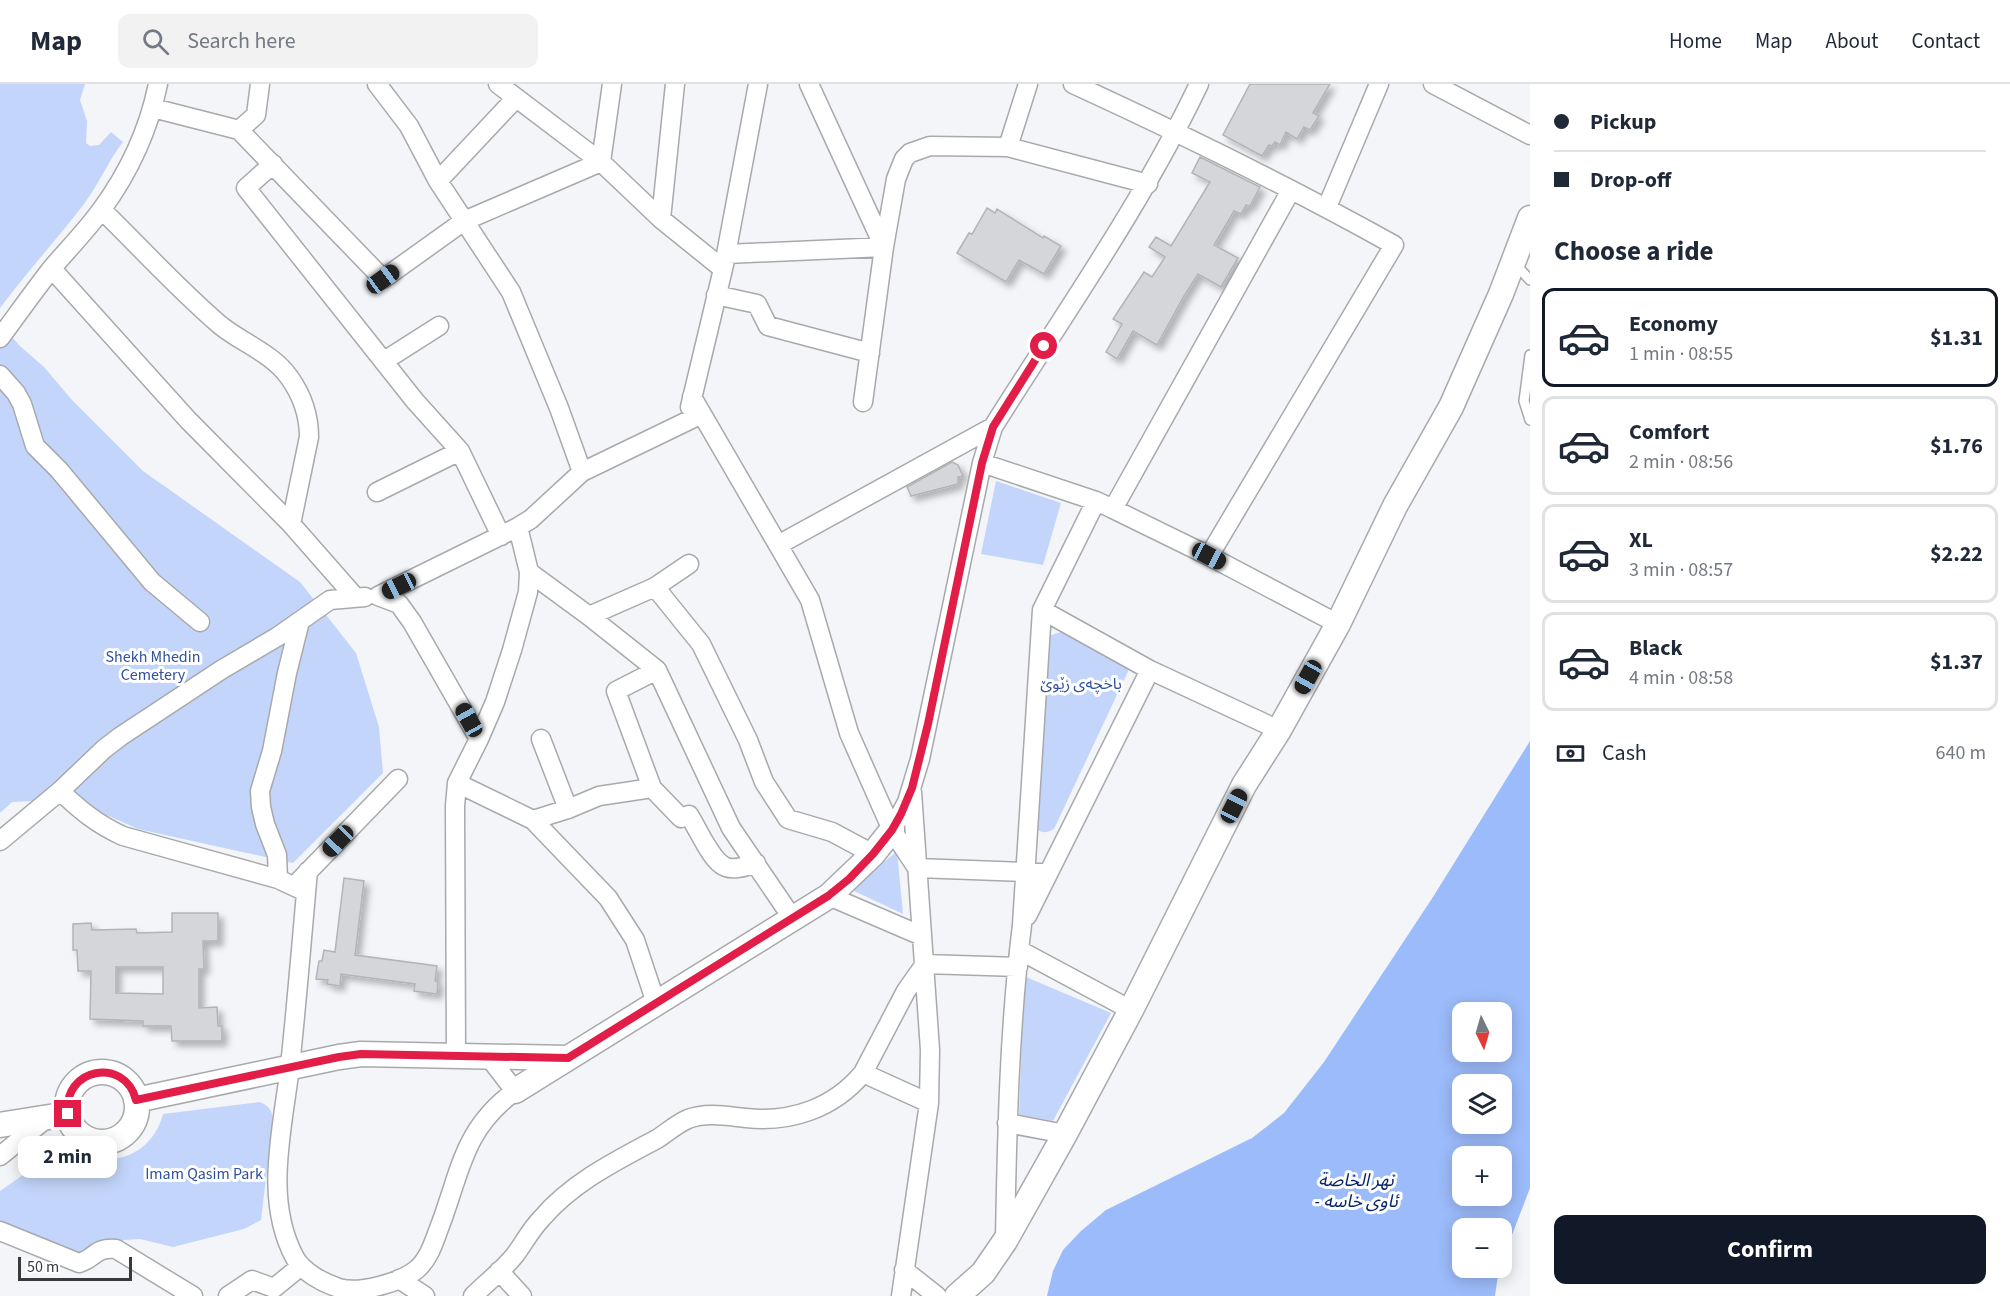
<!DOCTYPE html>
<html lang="en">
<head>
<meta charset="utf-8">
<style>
  :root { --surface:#fff; --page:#f2f2f3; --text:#1f2937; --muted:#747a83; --line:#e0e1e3; --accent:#111827 }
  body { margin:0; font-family:"Source Sans 3","Noto Sans Arabic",sans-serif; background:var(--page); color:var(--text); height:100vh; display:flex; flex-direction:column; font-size:22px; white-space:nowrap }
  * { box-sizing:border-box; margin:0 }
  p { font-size:20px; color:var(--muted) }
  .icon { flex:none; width:33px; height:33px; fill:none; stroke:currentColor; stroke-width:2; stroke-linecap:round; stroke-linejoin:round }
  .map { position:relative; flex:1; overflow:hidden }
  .details { display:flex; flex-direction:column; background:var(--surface); width:480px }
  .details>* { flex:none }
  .top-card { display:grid; align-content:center; height:132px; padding:0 24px; background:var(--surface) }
  .needle { width:39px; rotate:175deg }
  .controls { position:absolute; left:1452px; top:918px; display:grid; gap:12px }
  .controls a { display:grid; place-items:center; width:60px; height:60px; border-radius:12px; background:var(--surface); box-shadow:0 3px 15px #0003; font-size:30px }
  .scale { position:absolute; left:18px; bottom:15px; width:114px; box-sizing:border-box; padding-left:6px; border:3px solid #393a3b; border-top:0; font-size:16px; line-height:21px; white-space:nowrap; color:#393a3b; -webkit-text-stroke:4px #fff; paint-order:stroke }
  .end { position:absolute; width:27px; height:27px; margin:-14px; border:8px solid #e11d48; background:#fff; box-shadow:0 0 0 3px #fff }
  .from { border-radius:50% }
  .bubble { position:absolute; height:42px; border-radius:12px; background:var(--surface); box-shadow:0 3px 15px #0003; font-size:20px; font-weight:700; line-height:42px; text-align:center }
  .car { position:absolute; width:18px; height:36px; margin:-18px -9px; border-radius:8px; box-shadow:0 0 4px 2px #0007; background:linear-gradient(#222 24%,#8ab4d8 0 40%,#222 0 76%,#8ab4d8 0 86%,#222 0) }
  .top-card b { display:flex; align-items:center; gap:21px; height:57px; font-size:22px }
  .top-card b+b { border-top:2px solid var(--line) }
  .top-card i { width:15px; height:15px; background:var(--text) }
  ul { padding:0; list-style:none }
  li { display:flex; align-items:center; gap:18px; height:99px; margin:0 12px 9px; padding:0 12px; border:3px solid var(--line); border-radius:12px }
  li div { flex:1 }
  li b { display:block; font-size:22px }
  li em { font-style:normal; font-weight:700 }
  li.current { border-color:var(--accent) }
  li>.icon { width:54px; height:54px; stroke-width:1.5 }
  h2 { padding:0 24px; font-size:27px; line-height:72px }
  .pay { display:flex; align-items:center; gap:15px; height:66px; padding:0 24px; font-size:22px }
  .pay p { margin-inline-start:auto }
  .cta { display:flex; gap:12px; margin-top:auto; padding:12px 24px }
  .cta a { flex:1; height:69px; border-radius:12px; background:var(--accent); color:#fff; font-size:24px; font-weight:700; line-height:69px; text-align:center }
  header { display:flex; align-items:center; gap:36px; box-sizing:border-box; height:84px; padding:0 30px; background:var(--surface); border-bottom:2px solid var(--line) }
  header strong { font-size:28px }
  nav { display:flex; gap:33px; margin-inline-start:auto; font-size:21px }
  .search { width:420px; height:54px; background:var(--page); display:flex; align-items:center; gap:15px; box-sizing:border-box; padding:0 21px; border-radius:12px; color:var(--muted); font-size:22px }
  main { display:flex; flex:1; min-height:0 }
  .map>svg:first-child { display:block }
  .green { fill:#c3d5fa }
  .water { fill:#9cbbfa; fill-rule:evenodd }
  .building { fill:#d5d6d9; stroke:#b3b4b7; stroke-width:1.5; fill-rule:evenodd; filter:url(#shadow) }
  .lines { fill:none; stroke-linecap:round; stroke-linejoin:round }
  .lane-casing { stroke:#a8a9ac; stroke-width:12 }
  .street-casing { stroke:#a8a9ac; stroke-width:21 }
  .secondary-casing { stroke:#a8a9ac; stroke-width:27 }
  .lane { stroke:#fff; stroke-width:9 }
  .street { stroke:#fff; stroke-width:18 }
  .secondary { stroke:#fff; stroke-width:24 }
  .route { stroke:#e11d48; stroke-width:8 }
  .labels { text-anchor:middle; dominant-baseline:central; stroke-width:6; stroke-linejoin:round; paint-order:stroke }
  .park-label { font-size:16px; fill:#30529c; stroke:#fff }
  .water-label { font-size:18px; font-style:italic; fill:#08246a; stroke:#fff }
</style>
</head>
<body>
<header>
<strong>Map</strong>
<div class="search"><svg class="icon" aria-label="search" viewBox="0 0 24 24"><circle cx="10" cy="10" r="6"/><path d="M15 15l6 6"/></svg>Search here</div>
<nav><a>Home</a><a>Map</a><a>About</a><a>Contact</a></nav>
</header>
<main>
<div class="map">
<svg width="1530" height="1212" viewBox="0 0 1530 1212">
  <defs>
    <filter id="shadow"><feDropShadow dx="5" dy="5" stdDeviation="3" flood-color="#0004"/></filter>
  </defs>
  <rect width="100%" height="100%" fill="#f3f5f8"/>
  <path class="green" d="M0,0H85L80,16L87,37L86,59L90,62L99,61L111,48L123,58C108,77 99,100 84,120C57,155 27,188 0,224Z
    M0,240L20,262L44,283L72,316L143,387L300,498L356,569L379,643L383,689L293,779L138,745L102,729L77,715L12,718L0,729Z
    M996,397L1061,419L1043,481L981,470Z
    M1061,548L1067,549L1131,581L1054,745C1046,750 1039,749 1033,742L1048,552Z
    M897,767L903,830L852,806Z
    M1026,893L1111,929L1053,1037L1019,1031L1024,894Z
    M259,1018C269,1021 272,1026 273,1036L261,1136L244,1145L173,1163L140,1155L124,1156L120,1158L109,1171L90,1185L72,1182L0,1144V1107L53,1070L55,1061L64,1056C98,1090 151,1077 163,1030Z"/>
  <path class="water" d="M1530,657V1104L1502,1177V1144H1462V1184H1499L1495,1212H1047L1053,1187L1063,1166L1081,1147L1106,1126L1252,1054L1284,1029L1324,978L1433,813ZM1462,928H1502V968H1462ZM1462,1000H1502V1040H1462ZM1462,1072H1502V1112H1462Z"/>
  <path class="building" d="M1250,0H1330L1313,29L1319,32L1310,46L1304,43L1297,55L1286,48L1280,61L1275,58L1272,62L1269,61L1262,72L1223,51Z
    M1200,73L1260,103L1250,122L1246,121L1241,130L1234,127L1214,161L1238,174L1221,203L1198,190L1184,212L1157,261L1133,247L1117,275L1106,268L1122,240L1113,235L1144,188L1152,193L1165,173L1149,163L1156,153L1171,162L1210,98L1192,89Z
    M987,124L995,129L997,125L1043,154L1044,152L1061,162L1044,190L1019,176L1006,198L957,169L969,149L972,150Z
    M952,378L958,381L963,392L958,393V400L911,412L907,403Z
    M344,794L364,797L355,871L437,882L435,897L438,898L437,910L414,907L415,900L341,890L340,902L327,900L328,896L316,895L319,877H322L324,866L335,868Z
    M172,829H218V857H203L204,885H199V924L217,923L218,942H222V957H172L171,942H143V937L90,935L91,887H78L77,866H73V840L91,839L92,846L136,845L137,849L172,848ZM116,883H163V910L116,909Z"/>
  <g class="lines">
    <g class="lane-casing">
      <path id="lane" d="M1515,180L1530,196
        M1530,271L1524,317L1530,336"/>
    </g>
    <g class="street-casing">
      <path id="street" d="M377,0L409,42L438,97L511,208L559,324L582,388
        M498,0L601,78L661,135L723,185L690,323
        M1073,0C1182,50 1290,103 1394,161L1209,472L1338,540
        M1433,0L1530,51
        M153,24L239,46L256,31L260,0
        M239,46L383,195L464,137L601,78L612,0
        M1008,63L1028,0
        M273,80L246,104L415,317L460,367L501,452
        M438,97L516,14
        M1327,123L1379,0
        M102,126C141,164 178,205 220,241C242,259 272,269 289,293C302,311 309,330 309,353L291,440L356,514
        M661,135L675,0
        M727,170L884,163L809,0
        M724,181L758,0
        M52,185L188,336L291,440
        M716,211L757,220L768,242L870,269
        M0,254C17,231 34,207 52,184C69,164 87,146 102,125C129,88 149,44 158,0
        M384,277L439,242
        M0,291L16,309L22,320L35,362L59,386L152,498L200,538
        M692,313L810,516L849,649L892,746
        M863,318L884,163L896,95L904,75L910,69L930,62L1008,63L1148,100
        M982,379L1096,417
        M377,408L460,367
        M1113,425L1209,472
        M778,461L993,343
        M529,488L589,532L657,586
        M655,503L689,480
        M1042,526L1150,586L1279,646
        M589,532L655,503L701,560L748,656L764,698L788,735L832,748L873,770
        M479,655L495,618L512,566L528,508L529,488L518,443
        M541,655L568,725
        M457,699L533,736L608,814L635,856L656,919
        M60,707C81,727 97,740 123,752L278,795L306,808
        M533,736L568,725L599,712L652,704
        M0,757L60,707L104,665L121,652L221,586L277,553L330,516L365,513
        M756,779C728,789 721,786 706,761C700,751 695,741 689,731L681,734L652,704L616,607L657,586L731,744L793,835
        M308,787C302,852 297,917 290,982C283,1044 263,1115 295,1174C303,1188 323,1199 339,1204C359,1210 399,1199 416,1186C428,1176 433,1161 438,1147C461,1089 461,1047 515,1007L488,972
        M1048,789L917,784L892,746L907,718L920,675L982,379L993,343C1064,230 1142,120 1199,0
        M278,795L277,771L265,740L261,723L260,707L272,667L287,589L300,537
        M300,796L398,695
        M829,812L922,852
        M1027,832L1150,586
        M1019,866L1131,926
        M456,971L455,722L457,699L479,655L412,538L399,520L378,512L518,443L531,435L582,388L702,330
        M863,989L929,1019
        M1007,1039L1065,1050
        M0,1072L47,1034
        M0,1147L79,1179C95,1175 94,1163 116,1165L193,1212
        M1005,1154C1007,1050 1009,945 1022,841L1042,526L1096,417L1113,425L1291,106
        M904,1186L937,1212
        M499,1187L522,1212
        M399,1195L425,1212
        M228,1212L252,1196L274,1204L301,1182
        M473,1212C486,1199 503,1186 515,1171C524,1159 531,1145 542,1134C573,1098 616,1077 657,1055C667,1049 676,1040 688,1035C706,1028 727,1032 746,1034C791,1039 834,1024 863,989L906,907L925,880L1018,883
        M901,1212L929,1019L930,966L912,708"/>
    </g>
    <g class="secondary-casing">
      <path id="secondary" d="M67 1023a35 35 0 1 1 70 0a35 35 0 1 1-70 0Z
        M515,1007L829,812L873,770L892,746
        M136,1016L339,973L361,970L568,974
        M0,1041L68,1030
        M957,1212L983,1189L1005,1157L1065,1050L1131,926L1244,701L1279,646L1338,540L1395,422L1451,323L1501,210L1530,134"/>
    </g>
    <use href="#lane" class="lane"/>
    <use href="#street" class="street"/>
    <use href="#secondary" class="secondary"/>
  </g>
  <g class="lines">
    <path class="route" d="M68,1030C62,984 125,972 136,1016L339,973L361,970L568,974L828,812L849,795L873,770L892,746L901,730L912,704L928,640L982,379L993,343L1044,262"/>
  </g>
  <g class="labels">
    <g class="park-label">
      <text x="153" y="573">Shekh Mhedin<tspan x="153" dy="18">Cemetery</tspan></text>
      <text x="1081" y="600">باخچەی زێوێ</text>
      <text x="204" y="1090">Imam Qasim Park</text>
    </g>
    <g class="water-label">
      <text x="1356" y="1096">نهر الخاصة<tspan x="1356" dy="21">- ئاوی خاسە</tspan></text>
    </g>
  </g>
</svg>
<div class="controls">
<a><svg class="needle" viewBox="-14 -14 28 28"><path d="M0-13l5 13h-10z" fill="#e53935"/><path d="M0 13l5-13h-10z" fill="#747a83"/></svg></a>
<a><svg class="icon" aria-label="layers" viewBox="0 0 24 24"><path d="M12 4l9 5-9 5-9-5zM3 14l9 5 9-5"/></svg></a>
<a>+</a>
<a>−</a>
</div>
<div class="scale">50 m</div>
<i class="end from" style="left:1044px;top:262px"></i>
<i class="end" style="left:68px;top:1030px"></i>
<div class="bubble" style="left:18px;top:1052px;width:99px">2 min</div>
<i class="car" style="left:383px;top:195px;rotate:54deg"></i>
<i class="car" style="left:1209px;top:472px;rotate:118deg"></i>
<i class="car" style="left:399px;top:502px;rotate:244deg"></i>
<i class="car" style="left:1308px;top:593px;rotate:209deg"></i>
<i class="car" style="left:469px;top:636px;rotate:331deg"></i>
<i class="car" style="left:1234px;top:722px;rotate:27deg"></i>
<i class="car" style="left:338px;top:757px;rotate:224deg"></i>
</div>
<section class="details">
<div class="top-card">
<b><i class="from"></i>Pickup</b>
<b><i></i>Drop-off</b>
</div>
<h2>Choose a ride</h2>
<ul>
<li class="current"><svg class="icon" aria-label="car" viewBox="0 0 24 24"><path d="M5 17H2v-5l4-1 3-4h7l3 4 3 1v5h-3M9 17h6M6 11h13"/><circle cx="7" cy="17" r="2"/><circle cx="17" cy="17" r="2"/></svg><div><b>Economy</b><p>1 min · 08:55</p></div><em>$1.31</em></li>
<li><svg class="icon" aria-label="car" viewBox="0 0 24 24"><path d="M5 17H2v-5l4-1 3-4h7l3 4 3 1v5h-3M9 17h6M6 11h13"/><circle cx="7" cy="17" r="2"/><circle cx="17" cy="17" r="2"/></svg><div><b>Comfort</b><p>2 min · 08:56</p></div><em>$1.76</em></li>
<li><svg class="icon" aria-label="car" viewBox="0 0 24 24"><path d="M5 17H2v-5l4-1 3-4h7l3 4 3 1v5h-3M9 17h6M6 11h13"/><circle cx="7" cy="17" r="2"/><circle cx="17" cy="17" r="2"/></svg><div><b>XL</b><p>3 min · 08:57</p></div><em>$2.22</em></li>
<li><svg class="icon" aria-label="car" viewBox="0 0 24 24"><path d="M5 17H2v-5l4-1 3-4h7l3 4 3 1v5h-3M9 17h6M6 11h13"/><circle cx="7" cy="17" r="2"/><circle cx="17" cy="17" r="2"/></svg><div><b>Black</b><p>4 min · 08:58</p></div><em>$1.37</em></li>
</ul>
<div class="pay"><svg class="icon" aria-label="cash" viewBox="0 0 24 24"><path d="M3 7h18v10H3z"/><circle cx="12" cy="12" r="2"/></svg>Cash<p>640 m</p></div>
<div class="cta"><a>Confirm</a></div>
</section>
</main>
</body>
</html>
